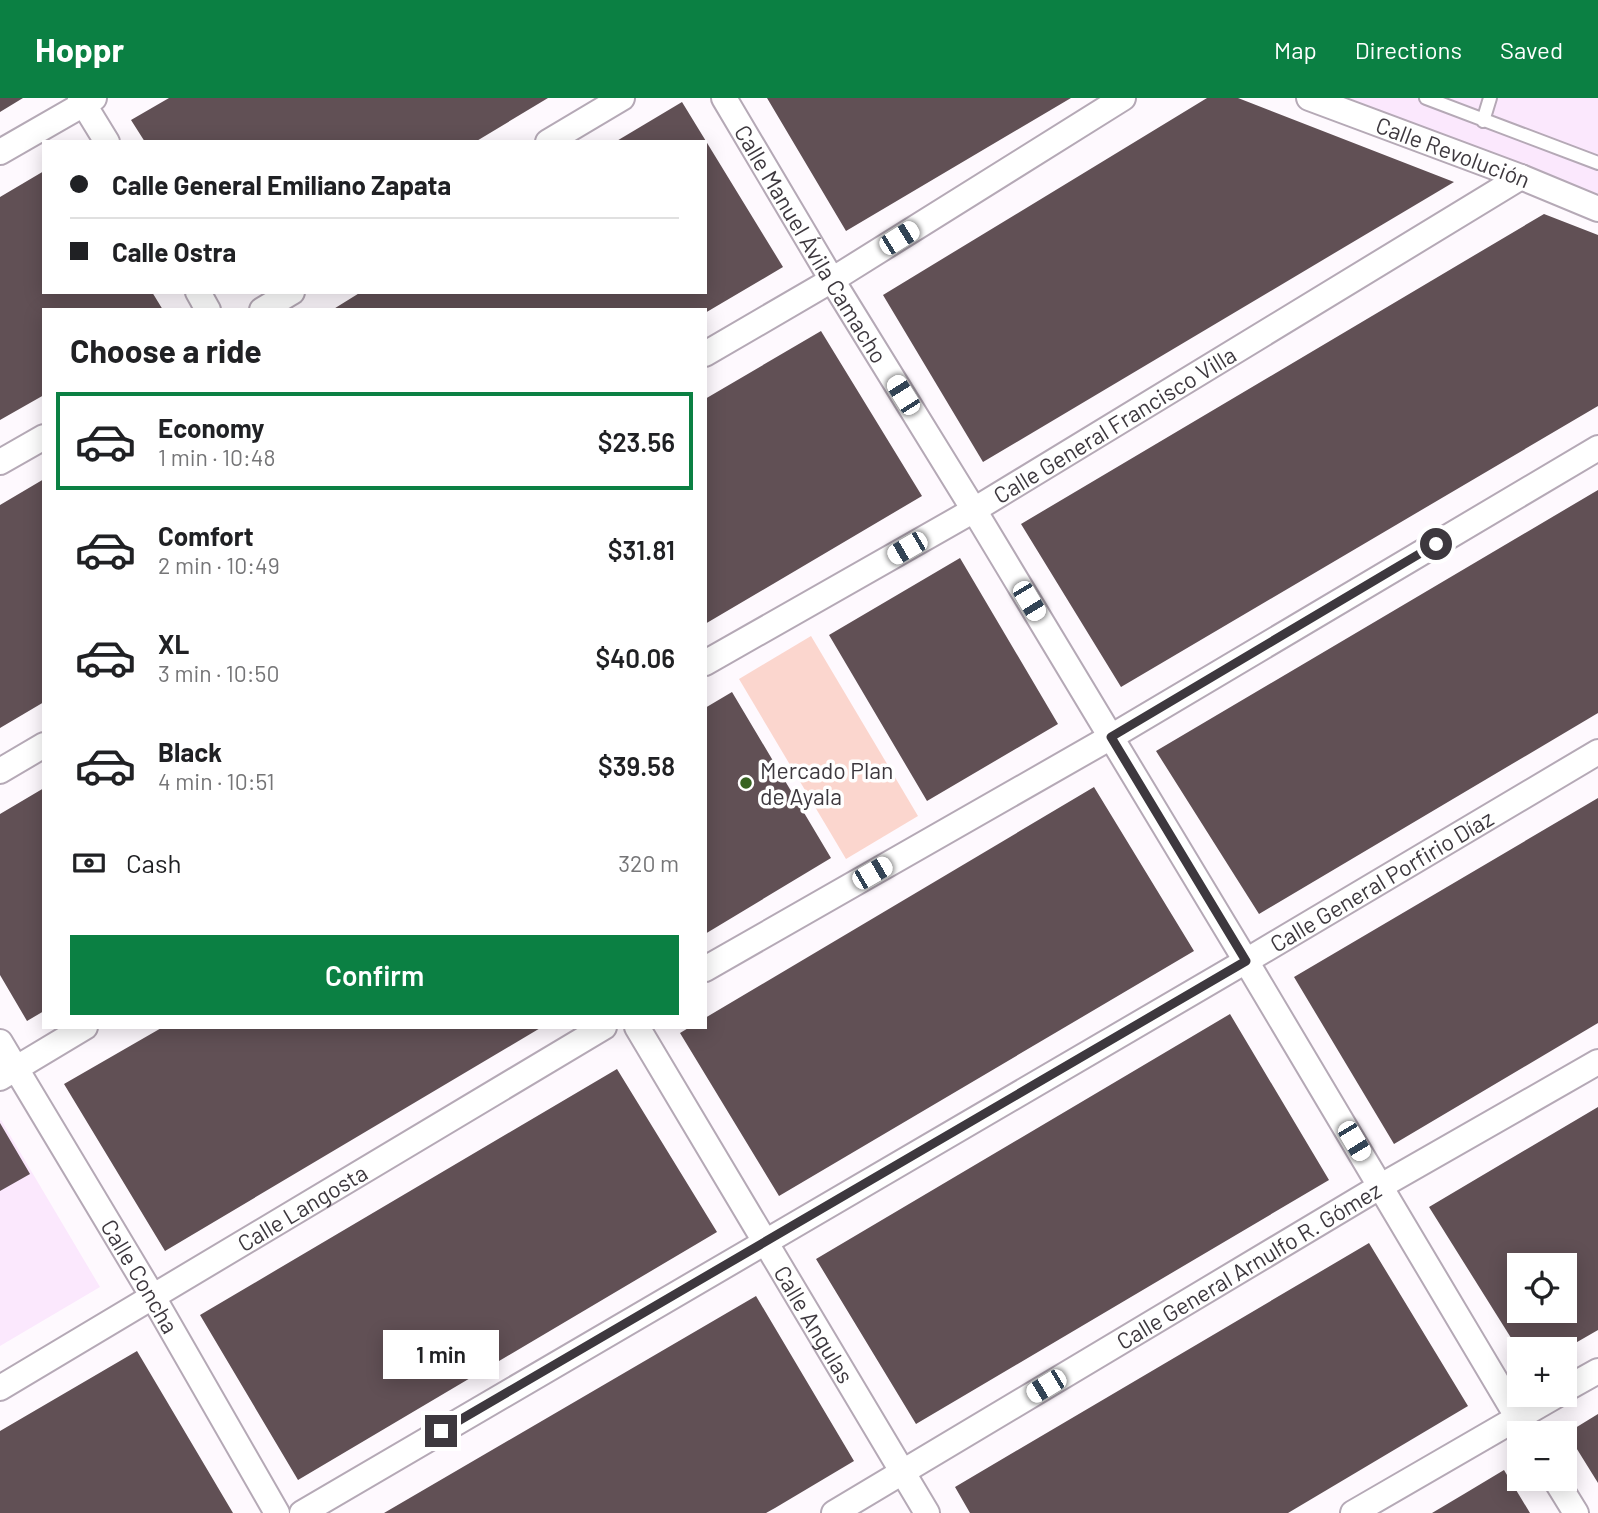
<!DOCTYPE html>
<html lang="en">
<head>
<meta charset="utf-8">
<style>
  :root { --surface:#fff; --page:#f6f6f6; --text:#202124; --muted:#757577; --line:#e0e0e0; --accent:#0b8043 }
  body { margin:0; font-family:Barlow,sans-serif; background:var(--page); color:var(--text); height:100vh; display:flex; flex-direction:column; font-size:26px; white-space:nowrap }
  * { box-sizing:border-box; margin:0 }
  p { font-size:23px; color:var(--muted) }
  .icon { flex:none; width:38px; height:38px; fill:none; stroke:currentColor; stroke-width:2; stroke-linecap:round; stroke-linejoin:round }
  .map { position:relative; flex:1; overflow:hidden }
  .drawer { position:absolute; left:42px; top:210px; width:665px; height:721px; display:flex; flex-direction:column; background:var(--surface); border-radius:0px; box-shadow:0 4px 18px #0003 }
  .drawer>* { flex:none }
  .top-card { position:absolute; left:42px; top:42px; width:665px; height:154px; border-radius:0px; box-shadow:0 4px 18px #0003; display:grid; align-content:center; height:154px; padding:0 28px; background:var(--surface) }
  .fabs { position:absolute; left:1507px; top:1155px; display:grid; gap:14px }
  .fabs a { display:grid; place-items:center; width:70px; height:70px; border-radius:0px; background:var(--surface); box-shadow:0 4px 18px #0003; font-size:35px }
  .end { position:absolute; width:32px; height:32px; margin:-16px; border:9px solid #3d383e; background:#fff; box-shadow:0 0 0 4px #fff }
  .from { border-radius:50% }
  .bubble { position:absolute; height:49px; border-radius:0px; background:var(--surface); box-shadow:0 4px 18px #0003; font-size:23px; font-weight:600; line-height:49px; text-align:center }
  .car { position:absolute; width:21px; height:42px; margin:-21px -10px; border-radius:9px; box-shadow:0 0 5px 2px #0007; background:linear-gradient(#fff 24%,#345 0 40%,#fff 0 76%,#345 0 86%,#fff 0) }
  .top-card b { display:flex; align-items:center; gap:24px; height:66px; font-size:26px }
  .top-card b+b { border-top:2px solid var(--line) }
  .top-card i { width:18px; height:18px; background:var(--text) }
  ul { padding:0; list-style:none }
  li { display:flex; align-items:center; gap:21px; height:98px; margin:0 14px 10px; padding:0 14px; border:4px solid transparent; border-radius:0px }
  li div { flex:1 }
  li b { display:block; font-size:26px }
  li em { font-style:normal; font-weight:600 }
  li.on { border-color:var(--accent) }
  li>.icon { width:63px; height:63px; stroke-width:1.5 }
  h2 { padding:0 28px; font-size:32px; line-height:84px }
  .pay { display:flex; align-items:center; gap:18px; height:77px; padding:0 28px; font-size:26px }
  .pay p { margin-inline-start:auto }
  .button { display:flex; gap:14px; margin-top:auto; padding:14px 28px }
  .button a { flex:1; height:80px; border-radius:0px; background:var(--accent); color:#fff; font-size:28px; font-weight:600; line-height:80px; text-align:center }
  header { display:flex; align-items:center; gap:42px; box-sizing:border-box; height:98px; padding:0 35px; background:var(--accent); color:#fff }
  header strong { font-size:33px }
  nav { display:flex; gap:38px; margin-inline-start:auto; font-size:24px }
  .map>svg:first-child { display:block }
  .built { fill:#fbe8fd }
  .green { fill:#fbd6ce }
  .building { fill:#615055; fill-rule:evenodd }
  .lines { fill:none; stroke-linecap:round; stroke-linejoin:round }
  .lane-casing { stroke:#b5a9b6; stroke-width:16 }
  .street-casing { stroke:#b5a9b6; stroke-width:28 }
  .lane { stroke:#fff; stroke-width:12 }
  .street { stroke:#fff; stroke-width:24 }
  .route { stroke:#3d383e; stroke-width:9 }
  .poi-dot { fill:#376321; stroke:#fff; stroke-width:2.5 }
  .labels { text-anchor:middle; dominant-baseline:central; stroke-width:7; stroke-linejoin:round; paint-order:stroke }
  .street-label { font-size:23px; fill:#3d383e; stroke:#fff }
  .poi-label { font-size:23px; fill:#3d383e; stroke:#fff; text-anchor:start }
</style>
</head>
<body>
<header>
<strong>Hoppr</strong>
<nav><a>Map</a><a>Directions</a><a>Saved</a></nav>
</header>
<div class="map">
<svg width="1598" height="1415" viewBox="0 0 1598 1415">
  <rect width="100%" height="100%" fill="#fef9fe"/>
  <path class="built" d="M1349,0H1598V98V97Z
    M1,1022L100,1189L0,1248V1023Z"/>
  <path class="green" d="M811,538L918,718L846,761L739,581Z"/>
  <path class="building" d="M0,0H23L0,14Z
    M169,0H548L475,44H145L131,22Z
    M767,0H1071L846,133Z
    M1207,0H1238L1454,84L983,364L883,197Z
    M682,4L783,169L705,215V212H332L361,194H705V44H615Z
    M44,73V194H152L163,212H44V297L0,322V99Z
    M1544,116L1598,137V308L1121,589L1021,426Z
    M821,233L922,398L705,526V301Z
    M44,381V604L0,630V407Z
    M1598,392V615L1259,816L1156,653Z
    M960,460L1058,626L927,703L829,537Z
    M732,594L831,760L705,836V610Z
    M1094,689L1194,853L779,1098L680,935L690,929H705V920Z
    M44,690V913L27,923L0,877V716Z
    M1598,700V925L1394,1046L1294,879Z
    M1230,916L1329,1082L916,1326L816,1161Z
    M163,929H542L165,1153L64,986Z
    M617,971L717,1134L298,1382L200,1217Z
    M1598,1009V1232L1565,1251H1518L1429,1109ZM1519,1167H1564V1213H1519Z
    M0,1025L30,1076L0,1093Z
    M1369,1145L1468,1308L1288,1415H970L955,1389Z
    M756,1198L854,1363L775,1410L766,1415H384Z
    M137,1253L233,1415H0V1333Z
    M1598,1316V1385L1567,1335Z
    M1504,1372L1530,1415H1432L1464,1396Z"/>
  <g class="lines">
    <g class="lane-casing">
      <path id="lane" d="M1426,0L1598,65
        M1483,23L1490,0"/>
    </g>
    <g class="street-casing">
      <g id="street">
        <path d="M80,0L107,44"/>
        <path id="s1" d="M724,0L832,182L974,412L1246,863L1527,1335"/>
        <path id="s2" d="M1309,0L1521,79L1598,111"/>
        <path d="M548,44L622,0"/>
        <path d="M0,54L94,0"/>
        <path d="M198,194L208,212"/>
        <path d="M262,212L292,194"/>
        <path d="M705,256L832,182L1123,0"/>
        <path d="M0,364L44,339"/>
        <path id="s3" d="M705,565L974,412L1521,79"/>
        <path d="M0,673L44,647"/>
        <path d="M705,871L1111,639L1598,350"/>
        <path id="s4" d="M637,929L927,1415"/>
        <path id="s5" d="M0,944L153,1199L277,1415"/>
        <path d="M0,980L85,929"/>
        <path id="s6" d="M0,1290L604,929"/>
        <path d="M1564,1292L1598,1273"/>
        <path d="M1555,1381L1576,1415"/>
        <path id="s7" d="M302,1415L1246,863L1598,654"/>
        <path id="s8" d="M834,1415L1381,1088L1598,964"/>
        <path d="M1353,1415L1557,1297"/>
      </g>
    </g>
    <use href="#lane" class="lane"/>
    <use href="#street" class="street"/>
  </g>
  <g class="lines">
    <path class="route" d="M441,1333L1246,863L1111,639L1436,446"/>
  </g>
  <circle class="poi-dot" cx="746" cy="685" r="7"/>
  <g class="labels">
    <g class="street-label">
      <text stroke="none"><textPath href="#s2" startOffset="154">Calle Revolución</textPath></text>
      <text stroke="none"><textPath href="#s1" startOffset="170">Calle Manuel Ávila Camacho</textPath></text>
      <text stroke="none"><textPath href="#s3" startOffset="474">Calle General Francisco Villa</textPath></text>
      <text stroke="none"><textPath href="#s7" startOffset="1251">Calle General Porfirio Díaz</textPath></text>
      <text stroke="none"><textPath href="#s6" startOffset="352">Calle Langosta</textPath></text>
      <text stroke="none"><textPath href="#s8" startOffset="483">Calle General Arnulfo R. Gómez</textPath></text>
      <text stroke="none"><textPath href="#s5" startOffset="273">Calle Concha</textPath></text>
      <text stroke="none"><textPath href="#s4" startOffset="346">Calle Angulas</textPath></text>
    </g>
    <g class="poi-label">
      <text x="760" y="672">Mercado Plan<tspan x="760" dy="26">de Ayala</tspan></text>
    </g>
  </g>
</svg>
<div class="fabs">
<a><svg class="icon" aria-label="locate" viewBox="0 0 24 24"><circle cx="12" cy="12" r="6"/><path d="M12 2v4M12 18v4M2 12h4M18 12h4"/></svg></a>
<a>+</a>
<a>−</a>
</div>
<i class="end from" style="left:1436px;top:446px"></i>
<i class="end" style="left:441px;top:1333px"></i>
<div class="bubble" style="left:383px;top:1232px;width:116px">1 min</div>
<i class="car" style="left:899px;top:140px;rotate:58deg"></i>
<i class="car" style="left:903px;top:297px;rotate:328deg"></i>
<i class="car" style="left:907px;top:450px;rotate:240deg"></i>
<i class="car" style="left:1029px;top:503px;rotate:149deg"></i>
<i class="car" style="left:872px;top:775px;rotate:60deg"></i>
<i class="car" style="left:1354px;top:1043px;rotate:149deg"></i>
<i class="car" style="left:1046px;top:1288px;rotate:239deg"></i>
<div class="top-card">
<b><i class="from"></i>Calle General Emiliano Zapata</b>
<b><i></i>Calle Ostra</b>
</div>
<section class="drawer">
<h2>Choose a ride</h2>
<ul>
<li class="on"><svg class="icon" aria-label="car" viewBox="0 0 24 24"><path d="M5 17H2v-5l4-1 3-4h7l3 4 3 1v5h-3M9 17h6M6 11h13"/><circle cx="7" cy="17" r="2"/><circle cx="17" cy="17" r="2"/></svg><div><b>Economy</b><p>1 min · 10:48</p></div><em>$23.56</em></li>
<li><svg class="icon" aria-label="car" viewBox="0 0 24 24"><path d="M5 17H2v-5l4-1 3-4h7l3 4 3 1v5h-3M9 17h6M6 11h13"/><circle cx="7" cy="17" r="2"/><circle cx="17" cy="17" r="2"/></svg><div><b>Comfort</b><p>2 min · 10:49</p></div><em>$31.81</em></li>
<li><svg class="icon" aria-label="car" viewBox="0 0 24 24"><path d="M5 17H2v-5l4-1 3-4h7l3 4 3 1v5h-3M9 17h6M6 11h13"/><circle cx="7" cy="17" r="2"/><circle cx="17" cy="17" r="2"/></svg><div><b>XL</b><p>3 min · 10:50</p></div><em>$40.06</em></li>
<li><svg class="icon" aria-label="car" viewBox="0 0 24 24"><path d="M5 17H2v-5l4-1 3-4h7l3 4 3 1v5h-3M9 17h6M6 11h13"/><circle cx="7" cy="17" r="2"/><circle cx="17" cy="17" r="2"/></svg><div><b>Black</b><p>4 min · 10:51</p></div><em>$39.58</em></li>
</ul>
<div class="pay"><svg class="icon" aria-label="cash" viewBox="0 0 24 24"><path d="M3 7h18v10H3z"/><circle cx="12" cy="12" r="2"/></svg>Cash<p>320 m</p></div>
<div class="button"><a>Confirm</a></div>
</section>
</div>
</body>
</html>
